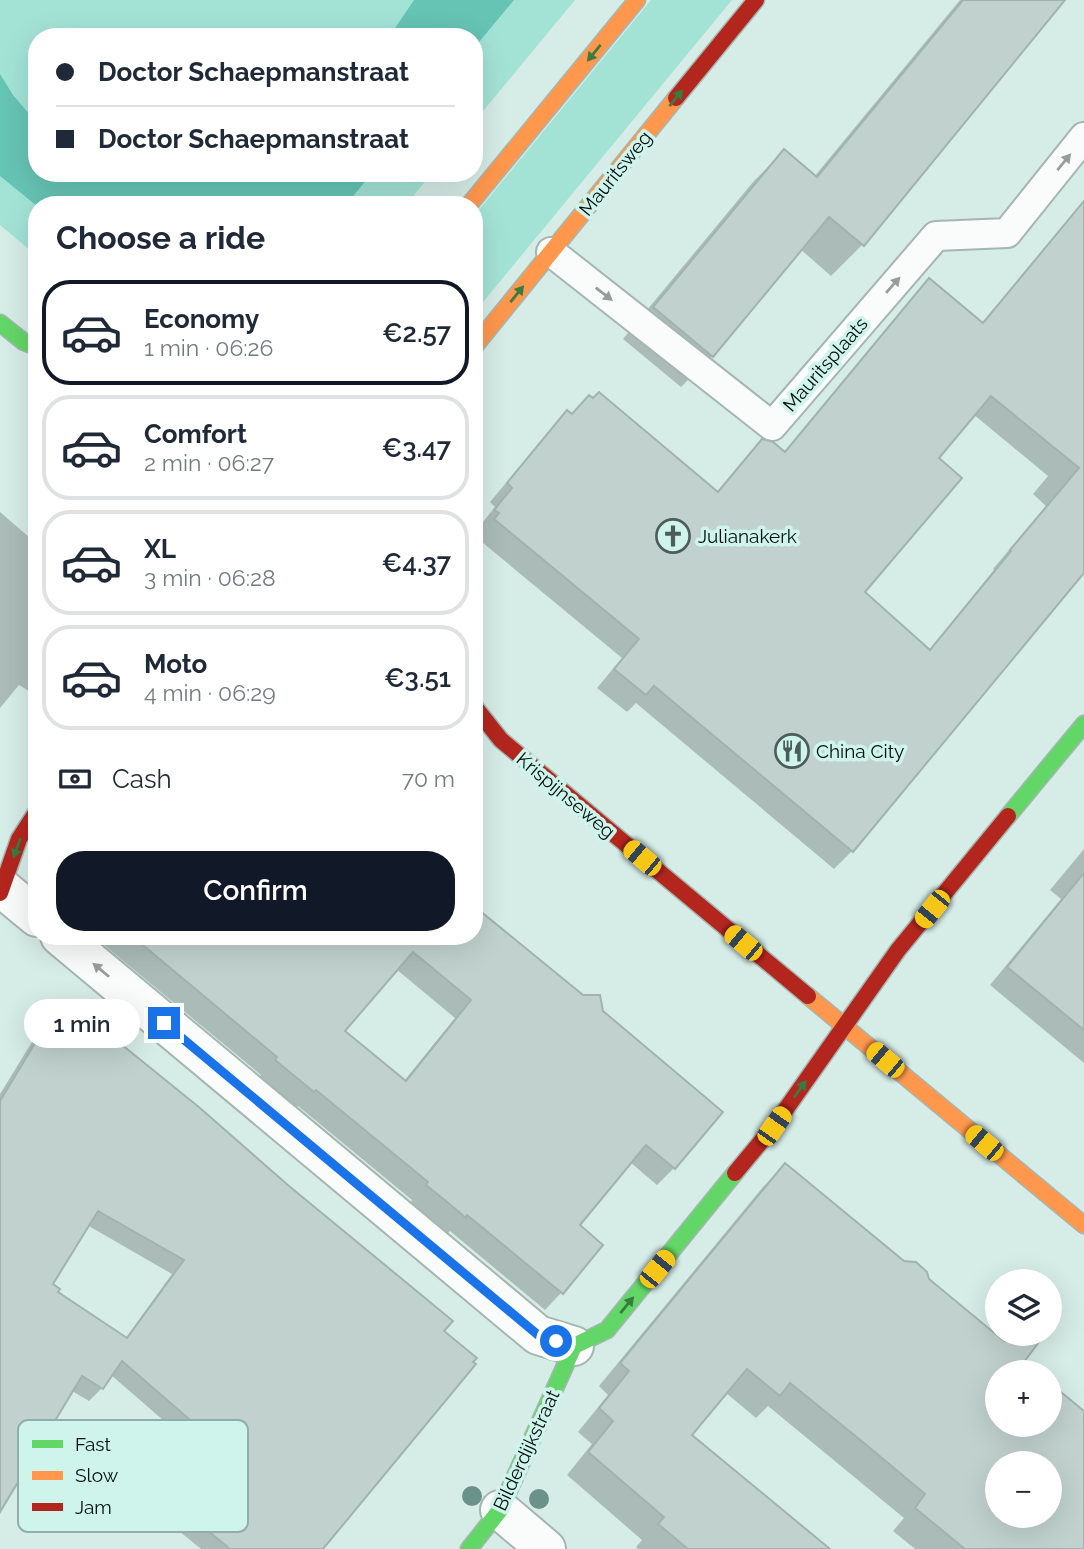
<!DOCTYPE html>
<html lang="en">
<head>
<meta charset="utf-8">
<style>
  :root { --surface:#fff; --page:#f2f2f3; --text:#1f2937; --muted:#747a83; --line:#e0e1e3; --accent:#111827 }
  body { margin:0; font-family:Raleway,sans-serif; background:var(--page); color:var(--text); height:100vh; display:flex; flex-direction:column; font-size:26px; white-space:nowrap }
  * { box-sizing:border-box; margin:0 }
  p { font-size:23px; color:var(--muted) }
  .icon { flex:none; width:38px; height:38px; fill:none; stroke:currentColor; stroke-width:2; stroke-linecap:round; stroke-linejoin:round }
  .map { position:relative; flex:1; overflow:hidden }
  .drawer { position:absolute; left:28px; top:196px; width:455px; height:749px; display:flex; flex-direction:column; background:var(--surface); border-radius:28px; box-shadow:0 7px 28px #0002 }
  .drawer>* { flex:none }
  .hud { position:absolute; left:28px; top:28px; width:455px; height:154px; border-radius:28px; box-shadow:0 7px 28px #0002; display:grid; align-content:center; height:154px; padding:0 28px; background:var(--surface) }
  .buttons { position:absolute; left:985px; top:1269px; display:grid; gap:14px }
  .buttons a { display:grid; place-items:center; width:77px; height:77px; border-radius:50%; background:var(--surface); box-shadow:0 7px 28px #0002; font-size:35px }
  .end { position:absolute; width:32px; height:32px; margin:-16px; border:9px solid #1a73e8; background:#fff; box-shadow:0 0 0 4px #fff }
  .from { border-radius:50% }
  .bubble { position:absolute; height:49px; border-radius:24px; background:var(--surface); box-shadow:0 7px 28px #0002; font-size:23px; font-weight:600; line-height:49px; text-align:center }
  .car { position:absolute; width:21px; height:42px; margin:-21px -10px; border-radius:9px; box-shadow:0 0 5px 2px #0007; background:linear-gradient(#f5c518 24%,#345 0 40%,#f5c518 0 76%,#345 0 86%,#f5c518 0) }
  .hud b { display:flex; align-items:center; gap:24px; height:66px; font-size:26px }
  .hud b+b { border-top:2px solid var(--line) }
  .hud i { width:18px; height:18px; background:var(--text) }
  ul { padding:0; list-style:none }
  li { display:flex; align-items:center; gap:21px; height:105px; margin:0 14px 10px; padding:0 14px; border:4px solid var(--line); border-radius:28px }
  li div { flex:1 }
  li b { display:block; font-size:26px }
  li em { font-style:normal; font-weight:600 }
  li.on { border-color:var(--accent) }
  li>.icon { width:63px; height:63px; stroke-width:1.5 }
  h2 { padding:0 28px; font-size:32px; line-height:84px }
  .pay { display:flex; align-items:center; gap:18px; height:77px; padding:0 28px; font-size:26px }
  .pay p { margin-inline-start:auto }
  .action { display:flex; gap:14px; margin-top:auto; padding:14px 28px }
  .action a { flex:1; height:80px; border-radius:28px; background:var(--accent); color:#fff; font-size:28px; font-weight:600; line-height:80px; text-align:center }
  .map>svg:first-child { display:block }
  .green { fill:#a3e3d6 }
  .water { fill:#66c4b5 }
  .shadow { fill:#0003; fill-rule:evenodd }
  .building { fill:#c1d2ce; stroke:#a2b3af; stroke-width:2; fill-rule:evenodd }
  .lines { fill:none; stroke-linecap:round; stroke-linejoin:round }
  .lane-casing { stroke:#a5b6b2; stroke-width:32 }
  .street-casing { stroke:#a5b6b2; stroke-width:42 }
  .fast-casing { stroke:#a5b6b2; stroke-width:19 }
  .slow-casing { stroke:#a5b6b2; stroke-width:19 }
  .jam-casing { stroke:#a5b6b2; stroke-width:19 }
  .lane { stroke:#f9fcfb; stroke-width:28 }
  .street { stroke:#f9fcfb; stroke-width:38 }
  .fast { stroke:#63d668; stroke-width:16 }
  .slow { stroke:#ff974d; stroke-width:16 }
  .jam { stroke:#b3261e; stroke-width:16 }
  .tree { fill:#6b928a }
  .oneway { fill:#387c3f }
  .oneway2 { fill:#979d9c }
  .route { stroke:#1a73e8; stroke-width:9 }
  .labels { text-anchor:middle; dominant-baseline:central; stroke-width:7; stroke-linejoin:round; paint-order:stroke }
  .street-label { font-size:19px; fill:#030f0d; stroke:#cef4eb }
  .poi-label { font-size:19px; fill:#030f0d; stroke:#cef4eb; text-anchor:start }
  .key { fill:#cef4eb; stroke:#91afa8; stroke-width:2 }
  .key-label { font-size:19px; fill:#030f0d }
</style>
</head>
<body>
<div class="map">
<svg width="1084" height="1549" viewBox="0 0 1084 1549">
  <rect width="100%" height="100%" fill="#d6ece6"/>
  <path class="green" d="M0,0H575L474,122V37H37V173H432L406,205H37V256L0,225Z
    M651,0H732L474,313V216Z"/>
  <path class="water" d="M414,0H514L474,48V37H389Z
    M0,74L13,95L37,123V173H132L142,176L181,173H372L346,205L37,206L0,176Z"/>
  <path class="shadow" d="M960,0H1062L862,245L831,276L800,249L712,356L681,387L623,339L753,182L784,151L814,177Z
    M1084,200V569L852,851L834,869L636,703L627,712L597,688L622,658L477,538L482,532L478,528L495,507L490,502L549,431L567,413L716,493L744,460L763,441L784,453L912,298L930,280L982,324ZM973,414L1048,476L1033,494L1046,506L993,569L994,570L929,651L863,592L936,458Z
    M0,512L37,544V696L19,685L0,708Z
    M1084,849V1063L990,985L1061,899L1050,890Z
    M102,936H474L601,1012L721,1112L674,1168L657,1185L630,1162L577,1226L601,1245L561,1293L545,1310L450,1231L448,1233L411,1202L412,1200L298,1106L296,1108L260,1077L261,1075L98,940ZM396,969L455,1018L404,1081L342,1031Z
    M62,1003L442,1331L321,1549H201L151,1508L200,1452L111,1375L102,1388L89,1401L72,1391L0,1508V1094L48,1016ZM87,1225L172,1274L125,1339L55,1292L50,1285Z
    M785,1165L928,1280L1034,1372H998V1424H1050V1385L1084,1413V1527L1066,1549H915L893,1531L904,1518L768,1406L756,1418L725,1392L689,1435L827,1549H638L636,1547L642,1540L567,1475L592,1444L578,1432L608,1395L599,1386L763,1187ZM998,1463H1050V1516H998Z"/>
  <path class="building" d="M963,0H1065L864,246L829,217L713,357L653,307L784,149L817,177Z
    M1084,201V573L853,852L654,686L646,695L614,669L639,639L494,519L499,513L494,510L512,488L507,483L567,410L572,414L589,395L593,398L599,392L718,492L762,439L773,442L785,452L929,278L983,323ZM991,396L1079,468L1010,550L1011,551L930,650L865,592L962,478L939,458Z
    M1084,873V1030L1007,967Z
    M474,906L583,995H600L603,1011L723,1112L675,1169L646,1145L580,1225L603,1245L563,1294L467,1215L466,1218L446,1201L426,1185L428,1182L316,1090L314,1092L275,1060L277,1057L132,936H474ZM413,952L471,1000L406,1081L345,1031Z
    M61,1000L85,1015L200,1108L289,1186L453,1321L444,1331L477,1358L473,1362L476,1364L323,1549H230L163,1494L211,1438L122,1361L103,1389L82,1376L0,1512V1101ZM98,1211L184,1260L127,1338L58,1292L60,1289L53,1284Z
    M785,1163L904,1261L916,1262L927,1272L929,1279L1004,1341L1042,1338L1024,1362L1036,1372H998V1424H1050V1383L1084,1411V1549H965L915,1508L925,1494L864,1443L790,1383L780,1396L747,1369L692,1435L830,1549H688L658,1524L664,1517L588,1452L613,1421L599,1408L629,1371L620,1363ZM998,1463H1050V1516H998Z"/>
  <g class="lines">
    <g class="lane-casing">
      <path id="lane" d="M551,252L772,426L936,236L1007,233L1084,137"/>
    </g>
    <g class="street-casing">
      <path id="street" d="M3,889L37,917
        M60,936L538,1335L574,1346
        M500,1510L546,1549"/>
    </g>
    <g class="fast-casing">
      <path id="fast" d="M0,323L24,342L37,347
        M1008,816L1084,724
        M469,1549L500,1510L574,1346L607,1330L735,1173"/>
    </g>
    <g class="slow-casing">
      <path id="slow" d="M469,205L637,0
        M474,347L676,98
        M808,996L1084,1225"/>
    </g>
    <g class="jam-casing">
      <path id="jam" d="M676,98L756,0
        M474,706L501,740L808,996
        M0,893L19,839L37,811
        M735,1173L774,1126L898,950L1008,816"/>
    </g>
    <use href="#lane" class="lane"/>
    <use href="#street" class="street"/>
    <use href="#fast" class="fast"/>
    <use href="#slow" class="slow"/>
    <use href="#jam" class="jam"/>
  </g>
  <g class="tree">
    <circle cx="472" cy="1496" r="10"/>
    <circle cx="539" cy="1499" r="10"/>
  </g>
  <defs><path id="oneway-solid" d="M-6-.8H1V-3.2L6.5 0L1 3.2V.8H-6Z" transform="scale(1.75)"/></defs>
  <g class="oneway">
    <use href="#oneway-solid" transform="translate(594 53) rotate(129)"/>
    <use href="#oneway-solid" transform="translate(676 98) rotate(-51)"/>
    <use href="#oneway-solid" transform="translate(517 294) rotate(-51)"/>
    <use href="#oneway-solid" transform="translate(17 848) rotate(110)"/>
    <use href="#oneway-solid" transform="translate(800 1089) rotate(-54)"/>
    <use href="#oneway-solid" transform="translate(627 1305) rotate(-51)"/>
  </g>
  <g class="oneway2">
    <use href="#oneway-solid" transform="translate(1064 162) rotate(-51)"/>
    <use href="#oneway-solid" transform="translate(893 285) rotate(-49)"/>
    <use href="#oneway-solid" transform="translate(604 294) rotate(38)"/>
    <use href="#oneway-solid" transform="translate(101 970) rotate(-140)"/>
  </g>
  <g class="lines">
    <path class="route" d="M164,1023L538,1335L556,1341"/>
  </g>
  <defs>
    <g id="church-ring" transform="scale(1.75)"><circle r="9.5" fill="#cef4eb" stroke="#4d5c59" stroke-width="1.5"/><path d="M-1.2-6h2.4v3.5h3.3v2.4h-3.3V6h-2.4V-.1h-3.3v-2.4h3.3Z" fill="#4d5c59"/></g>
    <g id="restaurant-ring" transform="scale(1.75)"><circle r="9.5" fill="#cef4eb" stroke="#4d5c59" stroke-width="1.5"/><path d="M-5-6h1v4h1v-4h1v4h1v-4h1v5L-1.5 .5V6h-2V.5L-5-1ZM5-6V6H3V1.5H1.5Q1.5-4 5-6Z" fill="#4d5c59"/></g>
  </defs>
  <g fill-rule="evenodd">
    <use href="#church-ring" x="673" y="536"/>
    <use href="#restaurant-ring" x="792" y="751"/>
  </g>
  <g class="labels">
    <g class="street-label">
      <text transform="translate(615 173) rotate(-51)">Mauritsweg</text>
      <text transform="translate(825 364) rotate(-49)">Mauritsplaats</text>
      <text transform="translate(566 795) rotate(40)">Krispijnseweg</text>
      <text transform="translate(526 1450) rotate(-65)">Bilderdijkstraat</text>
    </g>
    <g class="poi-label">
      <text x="698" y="536">Julianakerk</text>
      <text x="816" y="751">China City</text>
    </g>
  </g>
  <rect x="18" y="1420" width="230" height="112" rx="10" class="key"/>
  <rect x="32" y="1440" width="31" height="8" fill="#63d668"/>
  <rect x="32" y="1471" width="31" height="9" fill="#ff974d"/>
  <rect x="32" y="1503" width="31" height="8" fill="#b3261e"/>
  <g class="key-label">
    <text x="75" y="1451">Fast</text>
    <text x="75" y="1482">Slow</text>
    <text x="75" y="1514">Jam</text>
  </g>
</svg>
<div class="buttons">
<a><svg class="icon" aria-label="layers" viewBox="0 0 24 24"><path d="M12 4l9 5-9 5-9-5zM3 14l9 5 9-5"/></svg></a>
<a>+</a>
<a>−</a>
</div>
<i class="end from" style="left:556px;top:1341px"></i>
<i class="end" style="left:164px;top:1023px"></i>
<div class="bubble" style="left:24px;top:999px;width:116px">1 min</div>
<i class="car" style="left:642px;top:858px;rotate:310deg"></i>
<i class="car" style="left:932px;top:909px;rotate:219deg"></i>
<i class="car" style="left:743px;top:943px;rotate:310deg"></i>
<i class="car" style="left:885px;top:1060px;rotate:310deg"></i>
<i class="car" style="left:774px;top:1126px;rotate:35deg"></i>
<i class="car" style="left:984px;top:1143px;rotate:310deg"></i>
<i class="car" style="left:657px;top:1269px;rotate:39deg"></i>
<div class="hud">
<b><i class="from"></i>Doctor Schaepmanstraat</b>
<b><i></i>Doctor Schaepmanstraat</b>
</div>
<section class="drawer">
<h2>Choose a ride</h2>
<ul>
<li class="on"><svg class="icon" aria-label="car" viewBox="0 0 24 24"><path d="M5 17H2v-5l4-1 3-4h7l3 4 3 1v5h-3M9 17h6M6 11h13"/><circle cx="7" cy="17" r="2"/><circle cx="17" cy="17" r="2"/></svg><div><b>Economy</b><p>1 min · 06:26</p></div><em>€2.57</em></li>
<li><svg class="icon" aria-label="car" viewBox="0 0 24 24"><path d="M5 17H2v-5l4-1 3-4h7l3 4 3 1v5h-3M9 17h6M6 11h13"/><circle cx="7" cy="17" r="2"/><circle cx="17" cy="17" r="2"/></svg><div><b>Comfort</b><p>2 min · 06:27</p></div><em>€3.47</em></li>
<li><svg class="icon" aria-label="car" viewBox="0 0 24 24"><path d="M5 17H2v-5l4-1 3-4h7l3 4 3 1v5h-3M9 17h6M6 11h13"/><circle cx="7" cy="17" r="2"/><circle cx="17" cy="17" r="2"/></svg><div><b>XL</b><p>3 min · 06:28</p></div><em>€4.37</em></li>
<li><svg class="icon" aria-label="car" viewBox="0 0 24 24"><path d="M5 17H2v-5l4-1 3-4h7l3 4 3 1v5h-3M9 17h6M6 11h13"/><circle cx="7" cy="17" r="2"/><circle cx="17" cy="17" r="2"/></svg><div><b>Moto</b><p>4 min · 06:29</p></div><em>€3.51</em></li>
</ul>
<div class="pay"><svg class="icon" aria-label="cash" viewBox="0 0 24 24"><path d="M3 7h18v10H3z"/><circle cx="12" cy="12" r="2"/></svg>Cash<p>70 m</p></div>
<div class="action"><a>Confirm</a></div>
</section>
</div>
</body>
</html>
